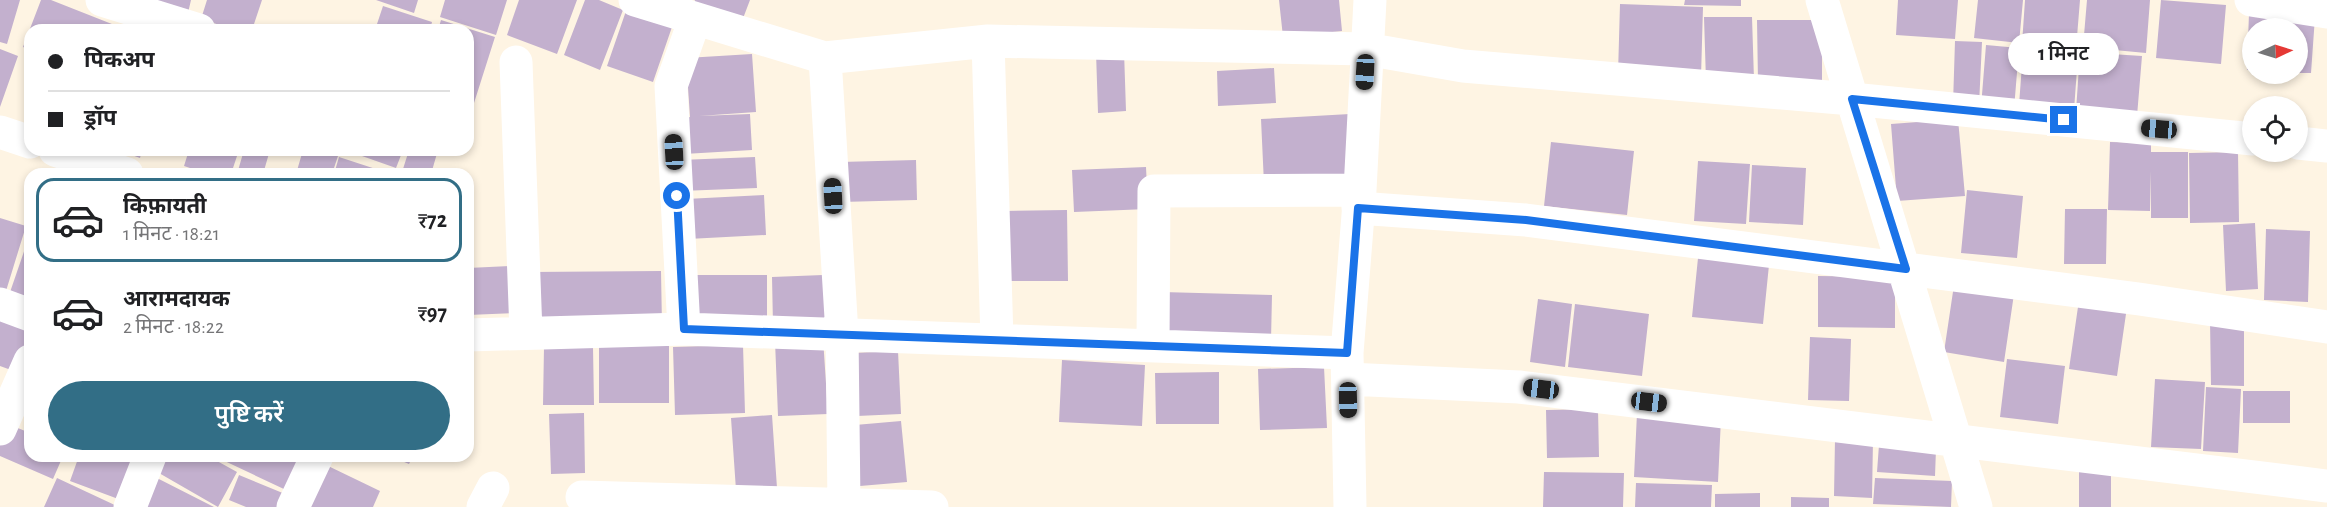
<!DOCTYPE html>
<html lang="hi">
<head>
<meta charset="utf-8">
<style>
  :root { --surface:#fff; --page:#f2f2f2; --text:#202124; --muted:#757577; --line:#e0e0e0; --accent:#326e86 }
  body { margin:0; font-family:"Alegreya Sans","Noto Sans Devanagari",sans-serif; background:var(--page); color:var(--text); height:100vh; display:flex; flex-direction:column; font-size:22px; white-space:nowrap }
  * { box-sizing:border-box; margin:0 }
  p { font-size:20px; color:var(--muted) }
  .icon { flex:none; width:33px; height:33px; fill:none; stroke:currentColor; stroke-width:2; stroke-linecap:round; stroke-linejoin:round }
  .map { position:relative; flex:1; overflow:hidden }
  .drawer { position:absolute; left:24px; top:168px; width:450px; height:294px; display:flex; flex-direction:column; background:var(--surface); border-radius:18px; box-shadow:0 3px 9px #0003 }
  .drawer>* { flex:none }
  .banner { position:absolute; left:24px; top:24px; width:450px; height:132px; border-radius:18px; box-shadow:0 3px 9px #0003; display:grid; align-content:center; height:132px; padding:0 24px; background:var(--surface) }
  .needle { width:39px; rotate:86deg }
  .buttons { position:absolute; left:2242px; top:18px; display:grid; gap:12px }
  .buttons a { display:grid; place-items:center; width:66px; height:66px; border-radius:50%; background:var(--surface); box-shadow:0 3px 9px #0003; font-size:30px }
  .end { position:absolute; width:27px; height:27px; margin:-14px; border:8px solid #1a73e8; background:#fff; box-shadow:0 0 0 3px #fff }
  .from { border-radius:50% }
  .bubble { position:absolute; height:42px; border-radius:21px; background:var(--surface); box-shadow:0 3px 9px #0003; font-size:20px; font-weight:600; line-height:42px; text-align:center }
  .car { position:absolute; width:18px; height:36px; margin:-18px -9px; border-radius:8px; box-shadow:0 0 4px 2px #0007; background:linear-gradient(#222 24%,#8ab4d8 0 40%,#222 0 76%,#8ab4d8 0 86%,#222 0) }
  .banner b { display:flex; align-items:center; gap:21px; height:57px; font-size:22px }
  .banner b+b { border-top:2px solid var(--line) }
  .banner i { width:15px; height:15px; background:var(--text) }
  ul { padding:10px 0 0; list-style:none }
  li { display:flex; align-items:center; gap:18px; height:84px; margin:0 12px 9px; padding:0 12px; border:3px solid transparent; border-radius:18px }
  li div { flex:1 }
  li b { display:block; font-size:22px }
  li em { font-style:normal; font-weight:600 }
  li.selected { border-color:var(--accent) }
  li>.icon { width:54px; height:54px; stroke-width:1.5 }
  .cta { display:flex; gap:12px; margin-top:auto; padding:12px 24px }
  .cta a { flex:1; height:69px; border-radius:36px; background:var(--accent); color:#fff; font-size:24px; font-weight:600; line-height:69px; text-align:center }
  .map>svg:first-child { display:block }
  .building { fill:#c3b0ce }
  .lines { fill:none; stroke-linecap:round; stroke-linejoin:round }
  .minor { stroke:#fff; stroke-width:33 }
  .route { stroke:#1a73e8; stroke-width:8 }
</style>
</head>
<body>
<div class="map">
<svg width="2327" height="507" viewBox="0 0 2327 507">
  <rect width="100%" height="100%" fill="#fef4e3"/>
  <path class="building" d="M0,0H20L7,44L0,42Z
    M41,0H51L122,28L121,30H30V50L23,47Z
    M147,0H191L188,13Z
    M207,0H262L252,30H235L201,19Z
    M376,0H418L414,13Z
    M445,0H507L496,35L440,17Z
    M519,0H577L557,54L507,35Z
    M585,0H599L623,10L600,70L564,55Z
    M695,0H750L742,21L694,3Z
    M1279,0H1339L1342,31L1283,37Z
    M1685,0H1741V6L1684,5Z
    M1898,0H1958L1955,39L1896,35Z
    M1978,0H2023L2019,43L1974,38Z
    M2025,0H2080L2076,49L2022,44Z
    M2087,0H2150L2146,53L2083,47Z
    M2161,0L2226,5L2221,64L2156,58Z
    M1620,4L1703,7L1701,77L1618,74Z
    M383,6L432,22L430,30H375Z
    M626,11L672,27L653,82L607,66Z
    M2249,13L2315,17L2311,73H2298V28H2253V70H2247Z
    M1704,17H1752L1754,80L1706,81Z
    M441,20L495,37L474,103L468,101V30H438Z
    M1757,20H1822V82H1758Z
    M1955,41L1982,42L1979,105L1953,104Z
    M1986,45L2019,48L2014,109L1981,107Z
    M0,49L18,56L0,107Z
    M1124,51L1126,111L1098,113L1096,52Z
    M2023,51L2078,55L2074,110L2019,105Z
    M2080,52L2142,56L2137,116L2076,111Z
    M752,54L756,112L699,116L750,114L752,150L684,154L682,118L690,117L686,58Z
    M1274,68L1276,103L1218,106L1217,71Z
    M1350,114L1354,179L1264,184L1261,119Z
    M1958,119L1965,196L1897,201L1891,124Z
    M1551,142L1634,151L1627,215L1544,206Z
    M2110,142L2151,143V152H2188V218H2151V171L2150,211L2108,210Z
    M118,150H142L140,158Z
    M189,150H239L231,174H208L184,166Z
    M244,150H270L263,174H237Z
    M303,150H317L338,156L332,174H296Z
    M345,150H403L396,168Z
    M409,150H438L431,174H421L403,169Z
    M2238,152L2239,222L2190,223L2189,153Z
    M339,157L391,174H334Z
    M755,157L757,188L681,191L680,160Z
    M916,160L917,200L841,202L840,162Z
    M1698,161L1750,164L1746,224L1694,221Z
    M1752,165L1806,168L1803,225L1749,222Z
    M1146,167L1148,209L1074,212L1072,170Z
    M1967,190L2023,196L2017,258L1961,253Z
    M764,195L766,235L688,239L686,199Z
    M2065,209H2107L2106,264H2064Z
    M1067,210L1068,281H1004L1003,211Z
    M0,218L26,226L6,291L0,289Z
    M2255,223L2258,289L2226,291L2223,225Z
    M2266,229L2310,231L2308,302L2264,300Z
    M30,234V306L8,298Z
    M1698,258L1769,265L1763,324L1692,317Z
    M511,266L513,313L468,315V268Z
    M661,271L662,326L531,328L530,272Z
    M694,275H767V322H694Z
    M823,275L826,323L773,325L772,277Z
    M1818,276L1895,277V328L1818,327Z
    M1954,285L2014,294L2004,362L1944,352Z
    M1162,292L1272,295L1271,340L1161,337Z
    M1538,299L1572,304L1565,367L1530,362Z
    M2079,300L2127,307L2117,376L2069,369Z
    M1575,304L1649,314L1642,376L1568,367Z
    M0,319L30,329V351L22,374L0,366Z
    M2210,320H2244V386L2211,385Z
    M1810,337L1851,339L1849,401L1808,400Z
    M823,338L828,414L778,416L775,341Z
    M743,345L745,413L675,415L673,347Z
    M599,346H669V403H599Z
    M544,347H593L594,405H543Z
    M898,351L901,414L857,416L854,353Z
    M2007,359L2065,366L2058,424L2000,417Z
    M1062,360L1145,365L1142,426L1059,422Z
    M1324,367L1327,428L1260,430L1258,369Z
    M1219,372V424H1156L1155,373Z
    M2155,379L2205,382L2201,449L2151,447Z
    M2206,387L2241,389L2238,453L2203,451Z
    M2243,391H2290V423H2243Z
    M1598,409L1599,457L1547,458L1546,410Z
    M584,413L585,473L551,474L549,414Z
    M1637,413L1721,418L1718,482L1634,477Z
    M772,415L777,488L736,490L731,418Z
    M901,421L907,482L860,486L855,425Z
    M8,424L30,433V456H63L53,479L0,456V443Z
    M1835,439H1873L1872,498L1834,496Z
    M1879,445L1936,449L1935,476L1877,472Z
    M79,456H116L143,466L129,503L70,481Z
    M159,456H208L237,472L218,507L152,469Z
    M214,456H293L301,460L286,490Z
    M390,456H413L409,464Z
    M324,464L380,491L373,507H304Z
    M2079,466H2111V507H2079Z
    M1544,472L1624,473L1623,507H1543Z
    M239,475L290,496L285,507H246L229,500Z
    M153,476L214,507H137Z
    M57,478L119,507H44Z
    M1875,478L1952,481L1951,507L1873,504Z
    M1636,483L1712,485L1711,507H1635Z
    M1760,493V507H1715V494Z
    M1791,497L1829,498V507H1791Z"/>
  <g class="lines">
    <path class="minor" d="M102,0L199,30
      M635,0L825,58L988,41L1366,49L1463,66L1852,99L2253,139
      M1822,0L1976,507
      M2251,0L2327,12
      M988,41L997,340
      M825,58L842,334L844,505
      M516,62L526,333
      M0,132L30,142
      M2298,143L2327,146
      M55,150L127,174
      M1358,208L1526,220L2139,299L2327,327
      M0,304L30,315
      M684,329L671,86L695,19
      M468,335L684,329L1347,353
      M1153,346L1154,191L1360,190
      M1348,379L1519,387L2327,486
      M0,429L30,361
      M582,497L932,507
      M130,507L150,456
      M293,507L317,456
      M483,507L493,488
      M1350,507L1347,353L1360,190L1370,0"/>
  </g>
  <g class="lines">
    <path class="route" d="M677,196L684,329L1347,353L1358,208L1526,220L1906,269L1852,99L2064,120"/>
  </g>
</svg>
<div class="buttons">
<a><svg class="needle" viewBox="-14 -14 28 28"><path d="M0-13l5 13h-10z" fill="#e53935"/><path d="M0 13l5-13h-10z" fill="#757577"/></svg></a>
<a><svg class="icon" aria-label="locate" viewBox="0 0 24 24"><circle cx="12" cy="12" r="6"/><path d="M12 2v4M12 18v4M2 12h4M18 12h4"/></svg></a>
</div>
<i class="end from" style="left:677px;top:196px"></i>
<i class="end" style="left:2064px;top:120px"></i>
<div class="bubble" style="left:2008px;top:33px;width:111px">1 मिनट</div>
<i class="car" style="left:1365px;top:72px;rotate:183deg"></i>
<i class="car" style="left:2159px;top:129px;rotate:275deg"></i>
<i class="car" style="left:674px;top:152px;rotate:357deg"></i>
<i class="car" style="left:833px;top:196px;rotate:357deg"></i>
<i class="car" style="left:1541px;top:389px;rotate:277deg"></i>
<i class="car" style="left:1348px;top:400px;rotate:179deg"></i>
<i class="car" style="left:1649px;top:402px;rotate:97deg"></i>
<div class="banner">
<b><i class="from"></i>पिकअप</b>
<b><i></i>ड्रॉप</b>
</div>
<section class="drawer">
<ul>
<li class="selected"><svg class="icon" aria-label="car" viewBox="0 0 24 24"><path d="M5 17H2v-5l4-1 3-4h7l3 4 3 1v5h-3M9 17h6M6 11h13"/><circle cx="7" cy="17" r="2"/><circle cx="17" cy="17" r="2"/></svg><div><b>किफ़ायती</b><p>1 मिनट · 18:21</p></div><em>₹72</em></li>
<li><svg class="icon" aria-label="car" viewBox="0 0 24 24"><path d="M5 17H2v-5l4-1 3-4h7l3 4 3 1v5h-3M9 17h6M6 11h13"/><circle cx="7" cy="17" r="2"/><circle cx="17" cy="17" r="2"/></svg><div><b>आरामदायक</b><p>2 मिनट · 18:22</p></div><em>₹97</em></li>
</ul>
<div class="cta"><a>पुष्टि करें</a></div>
</section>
</div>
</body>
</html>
